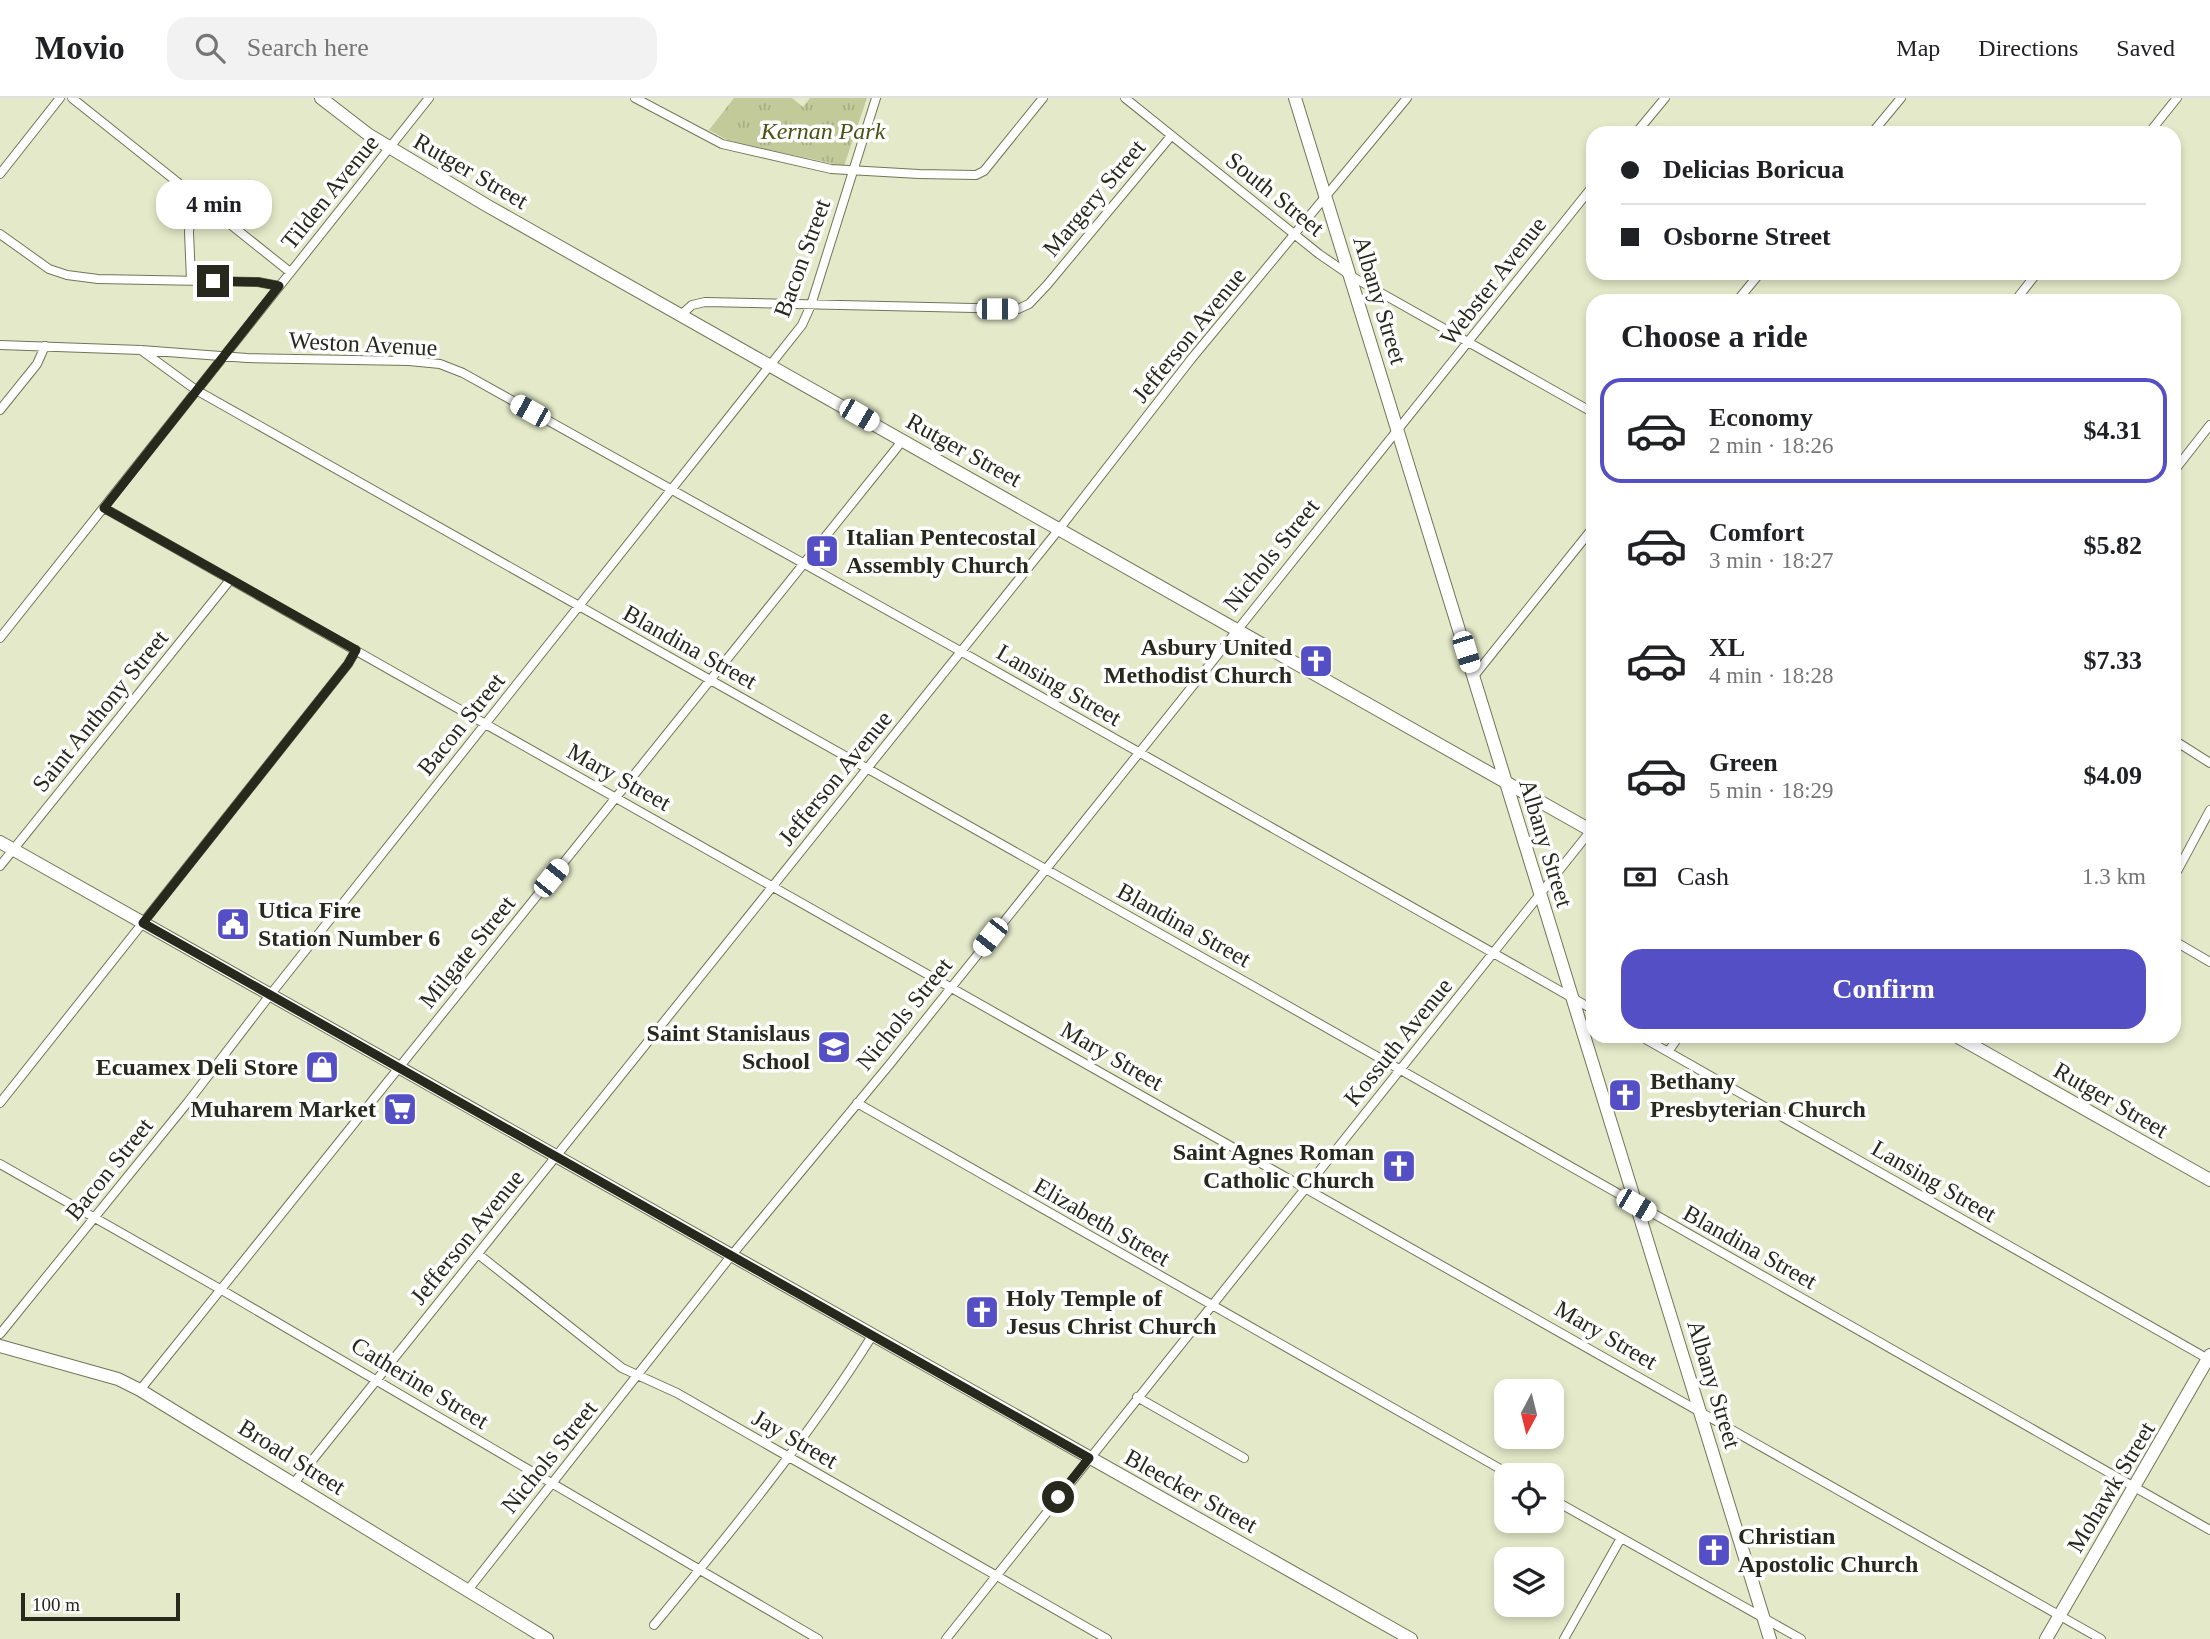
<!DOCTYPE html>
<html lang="en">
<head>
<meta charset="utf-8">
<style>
  :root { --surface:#fff; --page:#f2f2f2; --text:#202124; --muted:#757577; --line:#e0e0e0; --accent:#554fc6 }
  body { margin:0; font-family:Georgia,serif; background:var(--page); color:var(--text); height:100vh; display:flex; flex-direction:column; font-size:26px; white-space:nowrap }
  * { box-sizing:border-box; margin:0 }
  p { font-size:23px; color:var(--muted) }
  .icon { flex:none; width:38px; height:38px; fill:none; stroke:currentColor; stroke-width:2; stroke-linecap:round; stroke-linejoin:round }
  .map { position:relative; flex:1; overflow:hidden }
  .panel { position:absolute; left:1586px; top:196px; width:595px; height:749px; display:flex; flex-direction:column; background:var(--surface); border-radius:21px; box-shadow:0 4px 10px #0003 }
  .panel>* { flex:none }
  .hud { position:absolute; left:1586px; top:28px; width:595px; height:154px; border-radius:21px; box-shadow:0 4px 10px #0003; display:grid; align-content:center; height:154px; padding:0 35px; background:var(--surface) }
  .needle { width:46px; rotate:187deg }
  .buttons { position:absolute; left:1494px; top:1281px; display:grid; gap:14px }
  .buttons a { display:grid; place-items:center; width:70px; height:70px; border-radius:14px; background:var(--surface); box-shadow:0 4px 10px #0003; font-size:35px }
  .scale { position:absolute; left:21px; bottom:18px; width:159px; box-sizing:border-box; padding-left:7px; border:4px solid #27291c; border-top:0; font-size:19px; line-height:24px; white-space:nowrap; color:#27291c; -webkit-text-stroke:5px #fff; paint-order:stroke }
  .end { position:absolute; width:32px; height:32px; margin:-16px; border:9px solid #27291c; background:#fff; box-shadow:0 0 0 4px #fff }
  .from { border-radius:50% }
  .bubble { position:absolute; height:49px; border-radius:21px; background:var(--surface); box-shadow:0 4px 10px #0003; font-size:23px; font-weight:700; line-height:49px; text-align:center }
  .car { position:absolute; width:21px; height:42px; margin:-21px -10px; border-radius:9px; box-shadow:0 0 5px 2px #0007; background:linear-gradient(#fff 24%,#345 0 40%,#fff 0 76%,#345 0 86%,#fff 0) }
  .hud b { display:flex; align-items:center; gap:24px; height:66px; font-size:26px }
  .hud b+b { border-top:2px solid var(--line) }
  .hud i { width:18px; height:18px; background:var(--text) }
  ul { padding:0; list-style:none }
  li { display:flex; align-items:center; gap:21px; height:105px; margin:0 14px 10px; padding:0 21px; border:4px solid transparent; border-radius:21px }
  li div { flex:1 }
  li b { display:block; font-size:26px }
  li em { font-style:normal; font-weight:700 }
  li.active { border-color:var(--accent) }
  li>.icon { width:63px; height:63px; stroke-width:1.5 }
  h2 { padding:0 35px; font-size:32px; line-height:84px }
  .pay { display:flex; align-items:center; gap:18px; height:77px; padding:0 35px; font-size:26px }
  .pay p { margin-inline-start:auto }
  .cta { display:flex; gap:14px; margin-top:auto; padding:14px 35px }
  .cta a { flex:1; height:80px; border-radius:21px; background:var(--accent); color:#fff; font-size:28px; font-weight:700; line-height:80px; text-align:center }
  header { display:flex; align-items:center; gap:42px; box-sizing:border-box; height:98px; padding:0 35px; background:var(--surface); border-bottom:2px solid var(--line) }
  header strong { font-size:33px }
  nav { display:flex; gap:38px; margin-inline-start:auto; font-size:24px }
  .search { width:490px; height:63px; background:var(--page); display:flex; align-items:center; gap:18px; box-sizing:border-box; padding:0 24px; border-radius:21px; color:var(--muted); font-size:26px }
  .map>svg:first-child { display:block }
  .grass { fill:url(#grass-tufts) }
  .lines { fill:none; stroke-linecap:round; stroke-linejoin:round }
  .street-casing { stroke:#717557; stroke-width:10 }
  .secondary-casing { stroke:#717557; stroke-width:14 }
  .street { stroke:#fff; stroke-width:8 }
  .secondary { stroke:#fff; stroke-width:12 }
  .route { stroke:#27291c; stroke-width:9 }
  .labels { text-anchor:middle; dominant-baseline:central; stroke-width:7; stroke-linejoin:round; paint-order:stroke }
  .park-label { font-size:24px; font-style:italic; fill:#4c5215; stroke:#fff }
  .street-label { font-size:24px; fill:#27291c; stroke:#fff }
  .poi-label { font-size:24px; font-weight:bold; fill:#27291c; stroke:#fff; text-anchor:start }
</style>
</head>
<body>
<header>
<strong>Movio</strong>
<div class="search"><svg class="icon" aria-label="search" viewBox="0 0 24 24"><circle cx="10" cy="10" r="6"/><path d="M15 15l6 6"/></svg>Search here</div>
<nav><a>Map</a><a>Directions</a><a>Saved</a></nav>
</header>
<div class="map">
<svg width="2210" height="1541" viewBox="0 0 2210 1541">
  <defs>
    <pattern id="grass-tufts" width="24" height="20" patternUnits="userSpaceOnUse" patternTransform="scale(1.75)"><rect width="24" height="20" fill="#c2ca9a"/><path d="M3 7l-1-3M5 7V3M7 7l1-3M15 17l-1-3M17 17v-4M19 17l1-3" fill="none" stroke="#a7ae84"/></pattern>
  </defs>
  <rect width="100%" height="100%" fill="#e4eac9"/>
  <path class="grass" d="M734,0H792L803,9L810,0H867L844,68L729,43L709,32Z"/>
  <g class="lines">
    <g class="street-casing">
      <path id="street" d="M72,0L290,174
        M635,0L722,46L831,71L919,76L976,77L984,73L1043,0
        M1125,0L1319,156L1351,178L1592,314
        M1636,35L1665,0
        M1872,35L1901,0
        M2149,35L2177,0
        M0,76L60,0
        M0,136L49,171L67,177L98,181L258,184L279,188
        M191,182L189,134L193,97
        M1737,203L1760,175
        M2015,203L2037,175
        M682,216L692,207L705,204L1018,211L1029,206L1047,187L1171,38
        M0,247L141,252L247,260L409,263L440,266L463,275L962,554L1592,911
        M141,252L196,292L1253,888L2210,1432
        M0,312L37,266L45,248
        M2174,373L2210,327
        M104,410L2101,1541
        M0,540L429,0
        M1474,578L1592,431
        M2174,642L2210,665
        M0,768L230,482
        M2174,779L2210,712
        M2174,843L2210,864
        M1640,938L2210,1262
        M1668,954L1679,938
        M0,1005L348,566L356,552
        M857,1005L1511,1377
        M0,1066L220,1191L818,1541
        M478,1156L622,1270L677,1295L1107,1541
        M0,1236L188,1004L270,897L802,227L811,207L876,0
        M140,1292L903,342
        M1137,1299L1244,1360
        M294,1385L1060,430L1192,260L1407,0
        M1552,1401L1801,1541
        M468,1492L731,1158L890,966L1592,89
        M654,1527C731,1434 808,1340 872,1238
        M946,1541L1592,731
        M1564,1541L1621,1440"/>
    </g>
    <g class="secondary-casing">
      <path id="secondary" d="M321,0L369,37L486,107L1592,733
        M1295,0L1770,1541
        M0,744L1411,1541
        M1956,938L2210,1082
        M0,1248L118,1281L140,1292L547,1541
        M2046,1541L2210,1257"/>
    </g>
    <use href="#street" class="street"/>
    <use href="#secondary" class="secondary"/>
  </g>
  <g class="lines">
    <path class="route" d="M213,183L258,184L279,188L104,410L356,552L348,566L143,825L1089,1360L1058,1399"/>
  </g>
  <defs>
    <g id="church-square" transform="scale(1.75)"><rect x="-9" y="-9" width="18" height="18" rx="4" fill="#554fc6" stroke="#fff"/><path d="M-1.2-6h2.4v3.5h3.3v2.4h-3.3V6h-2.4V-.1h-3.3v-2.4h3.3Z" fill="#fff"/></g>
    <g id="civic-square" transform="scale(1.75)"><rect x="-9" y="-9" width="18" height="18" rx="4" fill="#554fc6" stroke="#fff"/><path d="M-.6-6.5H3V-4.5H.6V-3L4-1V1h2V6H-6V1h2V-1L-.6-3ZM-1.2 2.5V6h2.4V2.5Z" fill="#fff"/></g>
    <g id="school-square" transform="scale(1.75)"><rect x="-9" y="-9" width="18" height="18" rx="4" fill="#554fc6" stroke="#fff"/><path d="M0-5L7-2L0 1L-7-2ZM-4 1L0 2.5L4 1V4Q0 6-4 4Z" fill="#fff"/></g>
    <g id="shop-square" transform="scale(1.75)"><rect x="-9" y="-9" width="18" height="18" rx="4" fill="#554fc6" stroke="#fff"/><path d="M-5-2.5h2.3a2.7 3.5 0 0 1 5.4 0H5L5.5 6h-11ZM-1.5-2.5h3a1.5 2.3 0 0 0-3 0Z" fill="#fff"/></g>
    <g id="supermarket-square" transform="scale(1.75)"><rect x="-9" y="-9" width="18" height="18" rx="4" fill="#554fc6" stroke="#fff"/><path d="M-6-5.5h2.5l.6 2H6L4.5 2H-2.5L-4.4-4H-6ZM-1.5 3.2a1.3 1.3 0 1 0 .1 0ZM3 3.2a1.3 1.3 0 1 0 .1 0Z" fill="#fff"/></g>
  </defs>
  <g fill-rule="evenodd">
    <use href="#church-square" x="822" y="453"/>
    <use href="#church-square" x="1316" y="563"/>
    <use href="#civic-square" x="233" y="826"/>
    <use href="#school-square" x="834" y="949"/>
    <use href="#shop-square" x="322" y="969"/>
    <use href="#church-square" x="1625" y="997"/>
    <use href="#supermarket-square" x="400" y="1011"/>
    <use href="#church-square" x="1399" y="1068"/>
    <use href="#church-square" x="982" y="1214"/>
    <use href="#church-square" x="1714" y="1452"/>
  </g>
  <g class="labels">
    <g class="park-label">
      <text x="823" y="33">Kernan Park</text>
    </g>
    <g class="street-label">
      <text transform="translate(471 73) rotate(30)">Rutger Street</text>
      <text transform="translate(330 94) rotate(-51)">Tilden Avenue</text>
      <text transform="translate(1275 96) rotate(39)">South Street</text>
      <text transform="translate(1094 100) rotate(-50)">Margery Street</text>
      <text transform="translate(802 160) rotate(-70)">Bacon Street</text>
      <text transform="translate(1493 183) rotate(-52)">Webster Avenue</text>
      <text transform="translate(1380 202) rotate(73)">Albany Street</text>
      <text transform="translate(1189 237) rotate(-51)">Jefferson Avenue</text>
      <text transform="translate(363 246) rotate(3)">Weston Avenue</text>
      <text transform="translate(964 352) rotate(29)">Rutger Street</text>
      <text transform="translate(1271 457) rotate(-51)">Nichols Street</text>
      <text transform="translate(690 549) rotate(29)">Blandina Street</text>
      <text transform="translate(1059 587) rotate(30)">Lansing Street</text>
      <text transform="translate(100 613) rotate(-51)">Saint Anthony Street</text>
      <text transform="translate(461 626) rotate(-51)">Bacon Street</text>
      <text transform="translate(619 679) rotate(29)">Mary Street</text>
      <text transform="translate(835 680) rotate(-51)">Jefferson Avenue</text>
      <text transform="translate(1546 745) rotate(73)">Albany Street</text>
      <text transform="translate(1184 827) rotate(29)">Blandina Street</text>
      <text transform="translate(467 854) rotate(-51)">Milgate Street</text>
      <text transform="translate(904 916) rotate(-51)">Nichols Street</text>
      <text transform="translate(1398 944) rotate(-51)">Kossuth Avenue</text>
      <text transform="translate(1112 958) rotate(30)">Mary Street</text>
      <text transform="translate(2111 1002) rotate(30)">Rutger Street</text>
      <text transform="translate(109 1071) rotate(-51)">Bacon Street</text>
      <text transform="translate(1934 1083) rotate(30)">Lansing Street</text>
      <text transform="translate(1102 1124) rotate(30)">Elizabeth Street</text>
      <text transform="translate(467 1139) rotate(-51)">Jefferson Avenue</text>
      <text transform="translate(1750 1149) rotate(29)">Blandina Street</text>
      <text transform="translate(1606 1237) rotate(30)">Mary Street</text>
      <text transform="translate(420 1285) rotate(31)">Catherine Street</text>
      <text transform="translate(1714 1286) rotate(73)">Albany Street</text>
      <text transform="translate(795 1341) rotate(30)">Jay Street</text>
      <text transform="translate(292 1359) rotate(32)">Broad Street</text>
      <text transform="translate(549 1359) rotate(-51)">Nichols Street</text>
      <text transform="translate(2111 1389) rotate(-59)">Mohawk Street</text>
      <text transform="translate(1191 1393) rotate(29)">Bleecker Street</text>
    </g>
    <g class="poi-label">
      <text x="846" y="439">Italian Pentecostal<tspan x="846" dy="28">Assembly Church</tspan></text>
      <text x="1292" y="549" text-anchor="end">Asbury United<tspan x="1292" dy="28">Methodist Church</tspan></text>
      <text x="258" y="812">Utica Fire<tspan x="258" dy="28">Station Number 6</tspan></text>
      <text x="810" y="935" text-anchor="end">Saint Stanislaus<tspan x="810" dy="28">School</tspan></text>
      <text x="298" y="969" text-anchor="end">Ecuamex Deli Store</text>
      <text x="1650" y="983">Bethany<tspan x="1650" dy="28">Presbyterian Church</tspan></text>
      <text x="376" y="1011" text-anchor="end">Muharem Market</text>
      <text x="1374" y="1054" text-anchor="end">Saint Agnes Roman<tspan x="1374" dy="28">Catholic Church</tspan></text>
      <text x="1006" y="1200">Holy Temple of<tspan x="1006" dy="28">Jesus Christ Church</tspan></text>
      <text x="1738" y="1438">Christian<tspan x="1738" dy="28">Apostolic Church</tspan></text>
    </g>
  </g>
</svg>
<div class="buttons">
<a><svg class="needle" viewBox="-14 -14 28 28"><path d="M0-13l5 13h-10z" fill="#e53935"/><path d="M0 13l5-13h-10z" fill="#757577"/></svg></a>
<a><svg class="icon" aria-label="locate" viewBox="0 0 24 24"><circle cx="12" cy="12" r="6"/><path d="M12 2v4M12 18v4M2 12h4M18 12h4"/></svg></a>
<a><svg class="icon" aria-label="layers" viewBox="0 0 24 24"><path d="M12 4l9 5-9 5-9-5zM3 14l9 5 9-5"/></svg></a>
</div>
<div class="scale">100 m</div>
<i class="end from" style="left:1058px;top:1399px"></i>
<i class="end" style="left:213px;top:183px"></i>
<div class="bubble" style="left:156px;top:82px;width:116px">4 min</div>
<i class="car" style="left:997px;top:211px;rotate:90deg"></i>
<i class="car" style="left:530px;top:313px;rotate:299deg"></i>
<i class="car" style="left:859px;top:317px;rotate:120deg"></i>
<i class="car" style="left:1466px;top:554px;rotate:163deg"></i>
<i class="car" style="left:551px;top:780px;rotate:39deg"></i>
<i class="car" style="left:990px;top:839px;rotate:218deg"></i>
<i class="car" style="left:1636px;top:1107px;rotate:120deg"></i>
<div class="hud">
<b><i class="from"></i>Delicias Boricua</b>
<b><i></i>Osborne Street</b>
</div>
<section class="panel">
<h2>Choose a ride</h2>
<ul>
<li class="active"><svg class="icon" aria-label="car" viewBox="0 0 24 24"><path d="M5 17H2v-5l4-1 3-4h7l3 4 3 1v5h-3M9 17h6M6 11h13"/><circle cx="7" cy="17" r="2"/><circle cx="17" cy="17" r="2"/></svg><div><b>Economy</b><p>2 min · 18:26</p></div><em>$4.31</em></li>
<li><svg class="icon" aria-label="car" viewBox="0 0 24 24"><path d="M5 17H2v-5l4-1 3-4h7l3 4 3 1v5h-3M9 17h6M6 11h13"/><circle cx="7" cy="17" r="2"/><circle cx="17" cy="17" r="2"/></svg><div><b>Comfort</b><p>3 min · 18:27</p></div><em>$5.82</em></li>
<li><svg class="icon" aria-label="car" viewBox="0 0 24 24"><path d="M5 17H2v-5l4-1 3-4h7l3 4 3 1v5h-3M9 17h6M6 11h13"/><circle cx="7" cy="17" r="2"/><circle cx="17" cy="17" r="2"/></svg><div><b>XL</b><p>4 min · 18:28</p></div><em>$7.33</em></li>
<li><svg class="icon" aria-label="car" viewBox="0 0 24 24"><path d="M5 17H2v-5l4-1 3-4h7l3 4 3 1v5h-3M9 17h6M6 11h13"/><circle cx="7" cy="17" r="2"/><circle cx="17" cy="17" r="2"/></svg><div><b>Green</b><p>5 min · 18:29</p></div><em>$4.09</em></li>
</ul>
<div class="pay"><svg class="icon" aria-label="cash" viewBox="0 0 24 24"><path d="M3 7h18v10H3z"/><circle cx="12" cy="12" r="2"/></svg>Cash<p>1.3 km</p></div>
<div class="cta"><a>Confirm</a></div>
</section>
</div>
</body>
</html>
